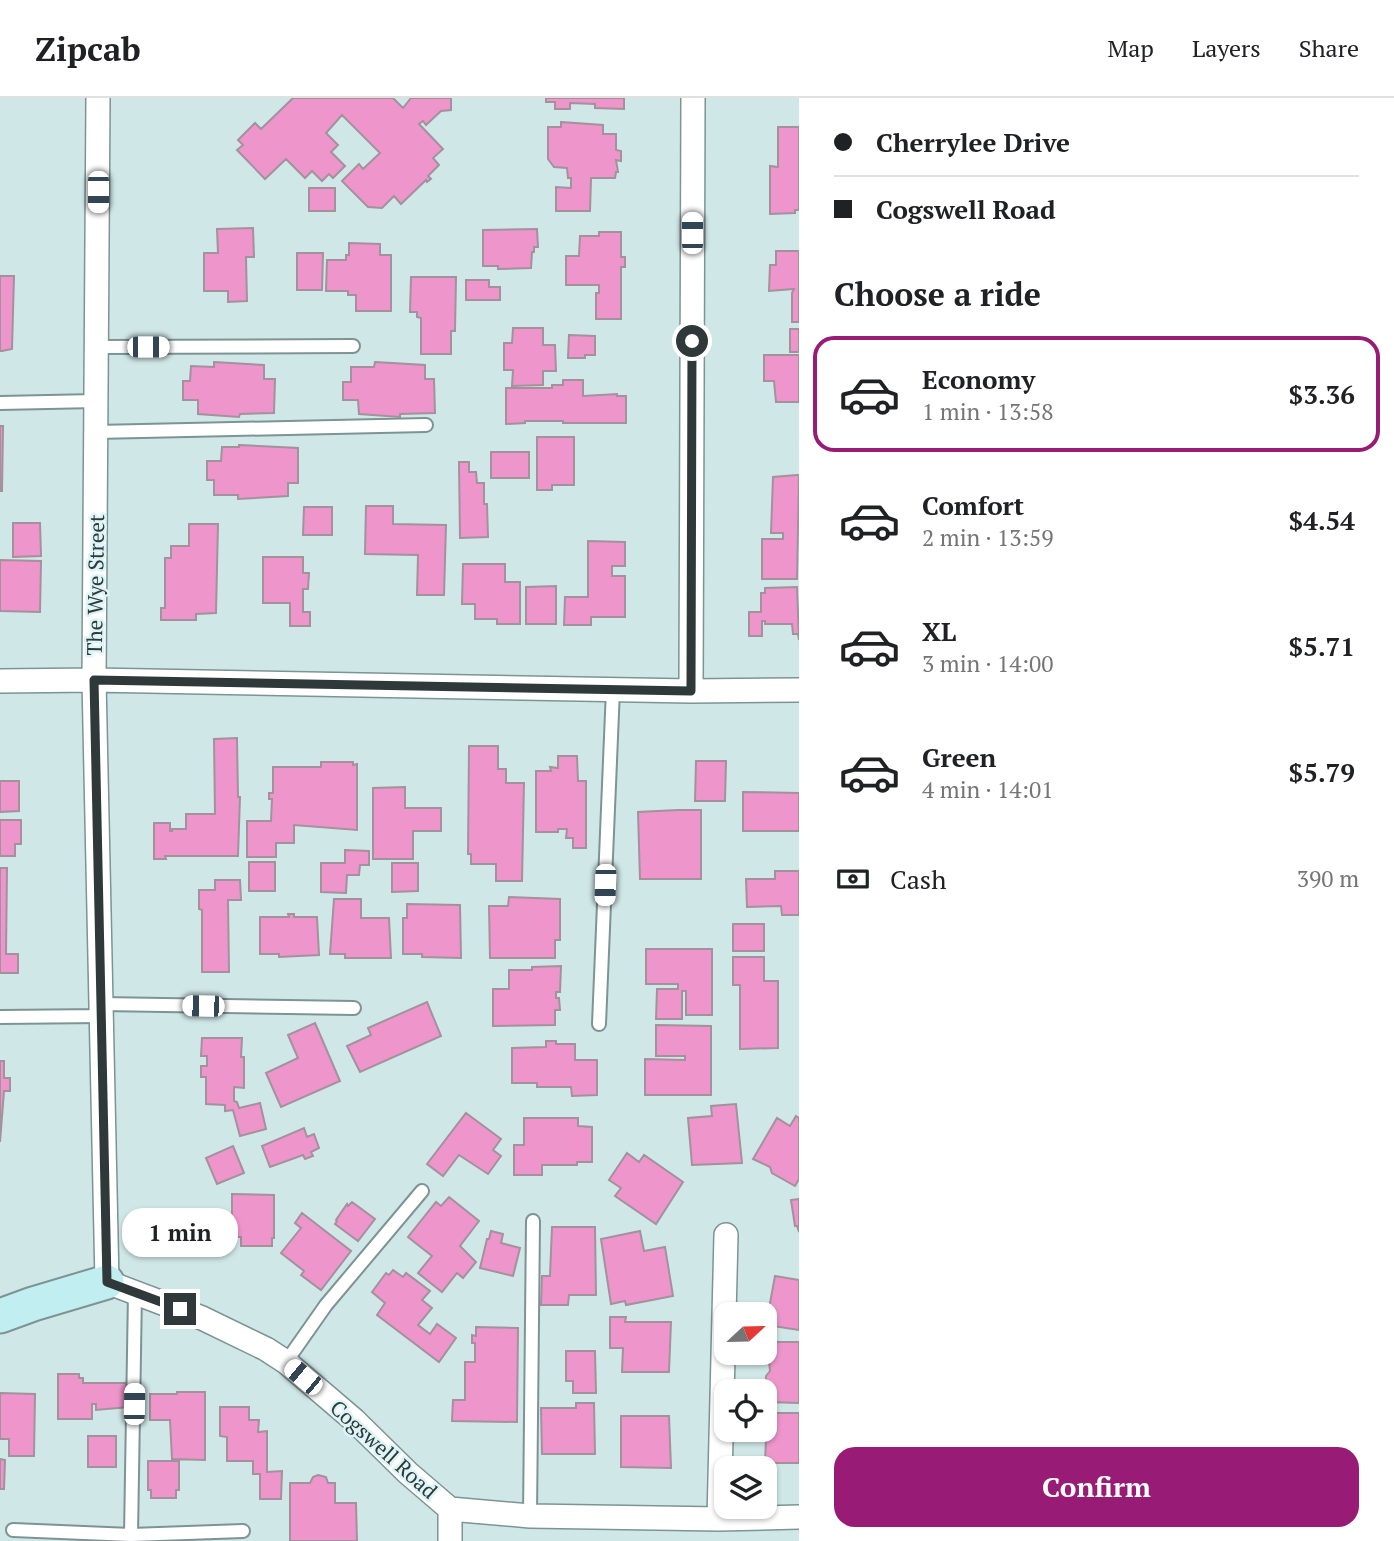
<!DOCTYPE html>
<html lang="en">
<head>
<meta charset="utf-8">
<style>
  :root { --surface:#fff; --page:#f2f2f2; --text:#202124; --muted:#757577; --line:#e0e0e0; --accent:#981c75 }
  body { margin:0; font-family:"PT Serif",serif; background:var(--page); color:var(--text); height:100vh; display:flex; flex-direction:column; font-size:26px; white-space:nowrap }
  * { box-sizing:border-box; margin:0 }
  p { font-size:23px; color:var(--muted) }
  .icon { flex:none; width:38px; height:38px; fill:none; stroke:currentColor; stroke-width:2; stroke-linecap:round; stroke-linejoin:round }
  .map { position:relative; flex:1; overflow:hidden }
  .details { display:flex; flex-direction:column; background:var(--surface); width:595px }
  .details>* { flex:none }
  .top-card { display:grid; align-content:center; height:154px; padding:0 35px; background:var(--surface) }
  .needle { width:46px; rotate:68deg }
  .controls { position:absolute; left:714px; top:1204px; display:grid; gap:14px }
  .controls a { display:grid; place-items:center; width:63px; height:63px; border-radius:14px; background:var(--surface); box-shadow:0 2px 5px #0004; font-size:35px }
  .end { position:absolute; width:32px; height:32px; margin:-16px; border:9px solid #30393a; background:#fff; box-shadow:0 0 0 4px #fff }
  .from { border-radius:50% }
  .bubble { position:absolute; height:49px; border-radius:21px; background:var(--surface); box-shadow:0 2px 5px #0004; font-size:23px; font-weight:700; line-height:49px; text-align:center }
  .car { position:absolute; width:21px; height:42px; margin:-21px -10px; border-radius:9px; box-shadow:0 0 5px 2px #0007; background:linear-gradient(#fff 24%,#345 0 40%,#fff 0 76%,#345 0 86%,#fff 0) }
  .top-card b { display:flex; align-items:center; gap:24px; height:66px; font-size:26px }
  .top-card b+b { border-top:2px solid var(--line) }
  .top-card i { width:18px; height:18px; background:var(--text) }
  ul { padding:0; list-style:none }
  li { display:flex; align-items:center; gap:21px; height:116px; margin:0 14px 10px; padding:0 21px; border:4px solid transparent; border-radius:21px }
  li div { flex:1 }
  li b { display:block; font-size:26px }
  li em { font-style:normal; font-weight:700 }
  li.on { border-color:var(--accent) }
  li>.icon { width:63px; height:63px; stroke-width:1.5 }
  h2 { padding:0 35px; font-size:32px; line-height:84px }
  .pay { display:flex; align-items:center; gap:18px; height:77px; padding:0 35px; font-size:26px }
  .pay p { margin-inline-start:auto }
  .action { display:flex; gap:14px; margin-top:auto; padding:14px 35px }
  .action a { flex:1; height:80px; border-radius:21px; background:var(--accent); color:#fff; font-size:28px; font-weight:700; line-height:80px; text-align:center }
  header { display:flex; align-items:center; gap:42px; box-sizing:border-box; height:98px; padding:0 35px; background:var(--surface); border-bottom:2px solid var(--line) }
  header strong { font-size:33px }
  nav { display:flex; gap:38px; margin-inline-start:auto; font-size:24px }
  main { display:flex; flex:1; min-height:0 }
  .map>svg:first-child { display:block }
  .building { fill:#ee96cc; stroke:#a3919b; stroke-width:2 }
  .lines { fill:none; stroke-linecap:round; stroke-linejoin:round }
  .lane-casing { stroke:#7d9394; stroke-width:16 }
  .street-casing { stroke:#7d9394; stroke-width:26 }
  .secondary-casing { stroke:#7d9394; stroke-width:37 }
  .lane { stroke:#fff; stroke-width:12 }
  .street { stroke:#fff; stroke-width:23 }
  .secondary { stroke:#c1eff1; stroke-width:33 }
  .route { stroke:#30393a; stroke-width:9 }
  .labels { text-anchor:middle; dominant-baseline:central; stroke-width:5; stroke-linejoin:round; paint-order:stroke }
  .street-label { font-size:21px; fill:#30393a; stroke:#ddf5f6 }
</style>
</head>
<body>
<header>
<strong>Zipcab</strong>
<nav><a>Map</a><a>Layers</a><a>Share</a></nav>
</header>
<main>
<div class="map">
<svg width="799" height="1443" viewBox="0 0 799 1443">
  <rect width="100%" height="100%" fill="#d0e7e8"/>
  <path class="building" d="M293,0H393L403,10L411,0H451V12L441,13L426,27L423,23L419,26L443,51L433,60L439,67L428,78L431,81L427,84L426,82L401,106L394,98L382,110L368,109L342,83L359,66L363,71L380,55L342,17L326,35L338,47L331,54L345,68L333,80L329,76L322,83L312,73L305,80L286,61L265,81L237,52L243,47L238,42L255,25L261,31Z
    M546,0H624V11L595,10V6L570,5V11H555V4H546Z
    M561,24L603,27V36H616V52L621,53V63L616,62L618,74H616L615,80H591L590,113H556V89L571,90V80H568L567,70L554,69L548,61V29H561Z
    M778,29H799V112H795V115L770,116V68L778,69Z
    M309,90H335V113H309Z
    M253,130L254,159H246L247,203L228,204V193H204V155H218L217,131Z
    M537,131L538,149H534V154H532L531,170L498,171V168H483V132Z
    M599,134H621V159H625V169H621V221H596V195H599V187H566V158H579L580,138H599Z
    M349,145L380,146V157H391V213H356V197H348V193H326L327,162H346V157H349Z
    M776,153H799V224H792V195L794,191L769,193L770,167H776Z
    M297,155H323L322,192H297Z
    M0,178H14L12,251L2,253H0Z
    M411,179H456L455,233H451V256H421V220L417,219V214H410Z
    M466,182H489V189H500V202H466Z
    M513,230H543V247H555L556,273H543V287L512,288L513,272H504V245H512Z
    M790,231H799V254H790Z
    M569,237L595,238V257H585V260H568Z
    M764,257H799V304H776L774,283H764Z
    M214,264L264,267V281H275L274,315L240,316L239,319L198,316V302H183V283H190L191,268L214,269Z
    M375,264L425,267V281H434L435,315L400,316V319L359,316L358,302H343V284H351V269H374Z
    M563,282H583V298L617,296V298H626V325H563V323H525V325L506,326V290H552V287H563Z
    M0,328H3L2,393H0Z
    M537,339H574V387H552V392H537Z
    M239,347L298,350V385H288V398L238,401V397H214V382H207V363H221L222,349H239Z
    M491,354H529V380H491Z
    M459,364H469V374H476L477,385H484V406H487L488,439L460,440Z
    M797,377H799L797,481H762V441H783V435H771L773,379Z
    M366,408H393V426L446,427L444,497H417L418,457L365,456Z
    M304,409H332V437H303Z
    M13,425H40L41,458L13,459Z
    M189,426H218L216,515L196,516V522H161V510H165V460H171V448H189Z
    M588,443L625,444V468H612V478H625V519H591V527H564L565,499H588Z
    M263,459H303V475H309L308,491H303V514H310V528H290V505H263Z
    M0,462L41,463L40,514L0,513Z
    M463,466H505V484H520V526H497V521H475V506H462Z
    M556,488V526H526V489Z
    M797,489L799,542L798,536H793L792,526H765V523H762V538H749V514H761V495H765V490Z
    M237,640L238,699H240L238,758H165L166,761H154V725H170V733H172V731H186V716H215L214,641Z
    M469,648H498V671H506V685H524L522,783H496V766H471V756H468Z
    M558,658H577L578,683H586V750H573V740H566L567,731H558V734H536V673H551L550,669L558,670Z
    M696,663H726L725,703H695Z
    M321,664H353V667L357,666V732L294,727V745H276V759H247V723H271L272,701H269V695H273V669H321Z
    M0,683H19V713L0,714Z
    M405,689V710H441V733H413V761H373V690Z
    M743,694L799,695V733H743Z
    M678,712H701V781H640L638,714Z
    M0,722H21V746H15V758H0Z
    M345,752L369,753V767H360L359,777H347L346,795L321,794V765H345Z
    M249,764H275V793H249Z
    M392,765H418V793L392,794Z
    M0,770H7L6,856H18V875H0Z
    M775,773H799V817H782L781,808L747,809L746,781H775Z
    M215,782H240L241,802H228L229,874H202V812L199,811V792H215Z
    M509,799L560,801V842H555V860H490L489,808H508Z
    M334,801H361V820H389L391,860H345V856H330Z
    M407,806L460,807L461,860L422,859V856H403V820H407Z
    M288,816H294V819H317L319,857L279,859V856H260V819H289Z
    M733,826H764V853H733Z
    M646,851H712V917H686V893H682V921H656L657,891H678V886H646Z
    M733,859H764V883H778V950L740,951V887H733Z
    M561,868L560,894H556V900H559L560,912H555V927L493,928V891H509V872H532V869Z
    M427,904L441,938L360,974L347,948L371,937L368,930Z
    M315,925L340,983L281,1009L266,975L298,960L288,937Z
    M656,927L711,928V997H645V961L685,962V958H656Z
    M202,940H242L241,959H244V990L234,989V1003L237,1004L239,1010L260,1005L266,1031L240,1038L233,1012L225,1013V1007L206,1006V979H201V968H207V958H201Z
    M546,943H556V946H575V962H597V997L572,998L571,989H537V985H512V950L546,949Z
    M0,963H4V980H10V993H4L0,1044Z
    M736,1006L742,1065L692,1067L688,1020L712,1018L711,1008Z
    M466,1015L501,1041L493,1052L501,1058L488,1076L459,1057L443,1078L427,1066Z
    M796,1018L799,1020V1081L795,1088L772,1075L770,1069L753,1061L777,1020L790,1028Z
    M524,1020H578V1028L592,1029V1064H577V1067H542V1077H514V1047H524Z
    M304,1030L307,1039L314,1036L319,1050L311,1054L313,1058L305,1061L303,1057L270,1069L262,1048Z
    M233,1048L244,1075L217,1086L206,1060Z
    M627,1055L639,1064L644,1057L683,1084L656,1126L615,1098L621,1090L609,1082Z
    M232,1096L274,1097V1140H272V1148H241V1139H232Z
    M449,1099L479,1123L460,1148L476,1164L463,1180L457,1175L442,1194L418,1175L432,1158L408,1139L436,1104L441,1108Z
    M799,1101V1134L797,1128H795L791,1102Z
    M352,1104L375,1121L358,1143L335,1126L337,1123L336,1122L347,1106L348,1108Z
    M302,1115L351,1153L321,1192L301,1177L304,1173L281,1155L301,1130L295,1125Z
    M552,1129H595L596,1197H569L568,1207H541L542,1178H550Z
    M491,1133L503,1136L501,1145L520,1150L513,1178L480,1170L487,1141H489Z
    M640,1133L644,1153L665,1149L673,1198L626,1207L625,1203L611,1206L601,1141Z
    M393,1172L403,1179L406,1175L430,1193L422,1202L432,1210L418,1227L430,1236L437,1226L456,1240L439,1264L377,1217L385,1205L372,1194L386,1175L389,1177Z
    M775,1178L799,1182V1232L766,1227Z
    M610,1219H626L625,1224H671L669,1274H622L623,1250H610Z
    M476,1229L518,1230L517,1324L452,1323L453,1302H465V1264H475V1245H472V1237L476,1238Z
    M772,1244H799V1305L766,1304V1278L770,1273L768,1254H772Z
    M566,1253H595L596,1295H573V1283H566Z
    M58,1276H79V1280H83V1285H129V1309L96,1312V1306H92V1321H58Z
    M177,1294H205V1362L172,1361L170,1322H150V1296H177Z
    M0,1295L35,1296L34,1358H9V1341H0Z
    M576,1305H594L595,1356H542L541,1310H576Z
    M220,1309H249V1322H259L258,1334L267,1333V1374L282,1373L281,1401H260V1376H253V1363H227V1339L220,1338Z
    M767,1315H799V1365H765Z
    M621,1318H669L671,1370L621,1369Z
    M88,1338H116V1369H88Z
    M0,1361L5,1362L4,1391H0Z
    M148,1363H179V1392H176V1400H151V1392H148Z
    M318,1377L326,1379L328,1385H335V1405H356L357,1443H290V1385H310L313,1379Z"/>
  <g class="lines">
    <g class="lane-casing">
      <path id="lane" d="M97,249L353,248
        M0,305L96,303
        M96,334L426,327
        M102,906L354,910
        M0,919L102,918
        M599,926L613,591
        M135,1194L131,1437L243,1433
        M286,1264L326,1207L422,1093
        M530,1418L533,1123
        M13,1432L131,1437"/>
    </g>
    <g class="street-casing">
      <path id="street" d="M98,0L94,582L107,1184L202,1220L266,1251L286,1264L354,1322L408,1375L450,1411L530,1418L719,1421L799,1419
        M0,583L94,582L691,593L799,592
        M691,593L693,0
        M450,1411V1443
        M719,1421L726,1137"/>
    </g>
    <g class="secondary-casing">
      <path id="secondary" d="M0,1218L33,1206L107,1184"/>
    </g>
    <use href="#lane" class="lane"/>
    <use href="#street" class="street"/>
    <use href="#secondary" class="secondary"/>
  </g>
  <g class="lines">
    <path class="route" d="M180,1211L107,1184L94,582L691,593L692,243"/>
  </g>
  <g class="labels">
    <g class="street-label">
      <text transform="translate(95 487) rotate(-89)">The Wye Street</text>
      <text transform="translate(384 1351) rotate(42)">Cogswell Road</text>
    </g>
  </g>
</svg>
<div class="controls">
<a><svg class="needle" viewBox="-14 -14 28 28"><path d="M0-13l5 13h-10z" fill="#e53935"/><path d="M0 13l5-13h-10z" fill="#757577"/></svg></a>
<a><svg class="icon" aria-label="locate" viewBox="0 0 24 24"><circle cx="12" cy="12" r="6"/><path d="M12 2v4M12 18v4M2 12h4M18 12h4"/></svg></a>
<a><svg class="icon" aria-label="layers" viewBox="0 0 24 24"><path d="M12 4l9 5-9 5-9-5zM3 14l9 5 9-5"/></svg></a>
</div>
<i class="end from" style="left:692px;top:243px"></i>
<i class="end" style="left:180px;top:1211px"></i>
<div class="bubble" style="left:122px;top:1110px;width:116px">1 min</div>
<i class="car" style="left:98px;top:94px;rotate:180deg"></i>
<i class="car" style="left:692px;top:135px;rotate:0deg"></i>
<i class="car" style="left:148px;top:249px;rotate:90deg"></i>
<i class="car" style="left:605px;top:787px;rotate:182deg"></i>
<i class="car" style="left:203px;top:908px;rotate:271deg"></i>
<i class="car" style="left:303px;top:1279px;rotate:310deg"></i>
<i class="car" style="left:134px;top:1306px;rotate:1deg"></i>
</div>
<section class="details">
<div class="top-card">
<b><i class="from"></i>Cherrylee Drive</b>
<b><i></i>Cogswell Road</b>
</div>
<h2>Choose a ride</h2>
<ul>
<li class="on"><svg class="icon" aria-label="car" viewBox="0 0 24 24"><path d="M5 17H2v-5l4-1 3-4h7l3 4 3 1v5h-3M9 17h6M6 11h13"/><circle cx="7" cy="17" r="2"/><circle cx="17" cy="17" r="2"/></svg><div><b>Economy</b><p>1 min · 13:58</p></div><em>$3.36</em></li>
<li><svg class="icon" aria-label="car" viewBox="0 0 24 24"><path d="M5 17H2v-5l4-1 3-4h7l3 4 3 1v5h-3M9 17h6M6 11h13"/><circle cx="7" cy="17" r="2"/><circle cx="17" cy="17" r="2"/></svg><div><b>Comfort</b><p>2 min · 13:59</p></div><em>$4.54</em></li>
<li><svg class="icon" aria-label="car" viewBox="0 0 24 24"><path d="M5 17H2v-5l4-1 3-4h7l3 4 3 1v5h-3M9 17h6M6 11h13"/><circle cx="7" cy="17" r="2"/><circle cx="17" cy="17" r="2"/></svg><div><b>XL</b><p>3 min · 14:00</p></div><em>$5.71</em></li>
<li><svg class="icon" aria-label="car" viewBox="0 0 24 24"><path d="M5 17H2v-5l4-1 3-4h7l3 4 3 1v5h-3M9 17h6M6 11h13"/><circle cx="7" cy="17" r="2"/><circle cx="17" cy="17" r="2"/></svg><div><b>Green</b><p>4 min · 14:01</p></div><em>$5.79</em></li>
</ul>
<div class="pay"><svg class="icon" aria-label="cash" viewBox="0 0 24 24"><path d="M3 7h18v10H3z"/><circle cx="12" cy="12" r="2"/></svg>Cash<p>390 m</p></div>
<div class="action"><a>Confirm</a></div>
</section>
</main>
</body>
</html>
